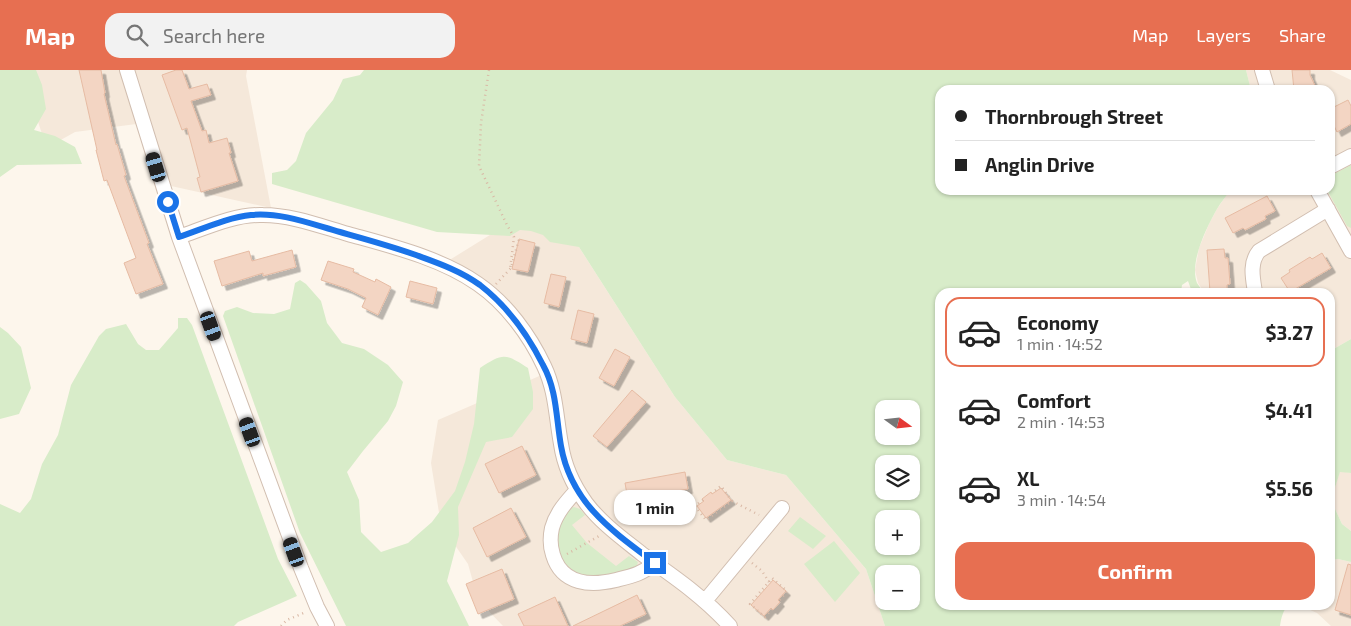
<!DOCTYPE html>
<html lang="en">
<head>
<meta charset="utf-8">
<style>
  :root { --surface:#fff; --page:#f2f2f2; --text:#222; --muted:#767676; --line:#e0e0e0; --accent:#e76f51 }
  body { margin:0; font-family:"Exo 2",sans-serif; background:var(--page); color:var(--text); height:100vh; display:flex; flex-direction:column; font-size:19px; white-space:nowrap }
  * { box-sizing:border-box; margin:0 }
  p { font-size:16px; color:var(--muted) }
  .icon { flex:none; width:28px; height:28px; fill:none; stroke:currentColor; stroke-width:2; stroke-linecap:round; stroke-linejoin:round }
  .map { position:relative; flex:1; overflow:hidden }
  .sheet { position:absolute; left:935px; top:218px; width:400px; height:322px; display:flex; flex-direction:column; background:var(--surface); border-radius:15px; box-shadow:0 1px 4px #0004 }
  .sheet>* { flex:none }
  .guide { position:absolute; left:935px; top:15px; width:400px; height:110px; border-radius:15px; box-shadow:0 1px 4px #0004; display:grid; align-content:center; height:110px; padding:0 20px; background:var(--surface) }
  .needle { width:32px; rotate:105deg }
  .tools { position:absolute; left:875px; top:330px; display:grid; gap:10px }
  .tools a { display:grid; place-items:center; width:45px; height:45px; border-radius:10px; background:var(--surface); box-shadow:0 1px 4px #0004; font-size:25px }
  .end { position:absolute; width:22px; height:22px; margin:-11px; border:6px solid #1a73e8; background:#fff; box-shadow:0 0 0 2px #fff }
  .from { border-radius:50% }
  .bubble { position:absolute; height:35px; border-radius:15px; background:var(--surface); box-shadow:0 1px 4px #0004; font-size:16px; font-weight:700; line-height:35px; text-align:center }
  .car { position:absolute; width:15px; height:30px; margin:-15px -8px; border-radius:6px; box-shadow:0 0 4px 1px #0007; background:linear-gradient(#222 24%,#8ab4d8 0 40%,#222 0 76%,#8ab4d8 0 86%,#222 0) }
  .guide b { display:flex; align-items:center; gap:18px; height:48px; font-size:19px }
  .guide b+b { border-top:1px solid var(--line) }
  .guide i { width:12px; height:12px; background:var(--text) }
  ul { padding:9px 0 0; list-style:none }
  li { display:flex; align-items:center; gap:15px; height:70px; margin:0 10px 8px; padding:0 10px; border:2px solid transparent; border-radius:15px }
  li div { flex:1 }
  li b { display:block; font-size:19px }
  li em { font-style:normal; font-weight:700 }
  li.current { border-color:var(--accent) }
  li>.icon { width:45px; height:45px; stroke-width:1.5 }
  .action { display:flex; gap:10px; margin-top:auto; padding:10px 20px }
  .action a { flex:1; height:58px; border-radius:15px; background:var(--accent); color:#fff; font-size:20px; font-weight:700; line-height:58px; text-align:center }
  header { display:flex; align-items:center; gap:30px; box-sizing:border-box; height:70px; padding:0 25px; background:var(--accent); color:#fff }
  header strong { font-size:24px }
  nav { display:flex; gap:28px; margin-inline-start:auto; font-size:18px }
  .search { width:350px; height:45px; background:var(--page); display:flex; align-items:center; gap:12px; box-sizing:border-box; padding:0 18px; border-radius:15px; color:var(--muted); font-size:19px }
  .map>svg:first-child { display:block }
  .residential { fill:#f5e8da }
  .green { fill:#d8ecc9; fill-rule:evenodd }
  .building { fill:#f3d5c3; stroke:#e6bba3; filter:url(#shadow) }
  .lines { fill:none; stroke-linecap:round; stroke-linejoin:round }
  .street-casing { stroke:#d1beb0; stroke-width:16 }
  .path { stroke:#d9b8a5; stroke-width:2.5; stroke-dasharray:1 4; stroke-linecap:butt }
  .street { stroke:#fff; stroke-width:14 }
  .route { stroke:#1a73e8; stroke-width:6 }
</style>
</head>
<body>
<header>
<strong>Map</strong>
<div class="search"><svg class="icon" aria-label="search" viewBox="0 0 24 24"><circle cx="10" cy="10" r="6"/><path d="M15 15l6 6"/></svg>Search here</div>
<nav><a>Map</a><a>Layers</a><a>Share</a></nav>
</header>
<div class="map">
<svg width="1351" height="556" viewBox="0 0 1351 556">
  <defs>
    <filter id="shadow"><feDropShadow dx="4.5" dy="4.5" stdDeviation="0" flood-color="#0004"/></filter>
  </defs>
  <rect width="100%" height="100%" fill="#fdf6ec"/>
  <path class="residential" d="M21,0H247L246,6L271,138L162,114L144,53L75,62L50,76L43,67Z
    M1246,0H1330L1351,10V269L1330,281V222H1204L1198,213L1195,200L1199,178L1209,154L1217,139L1230,120H1330V20H1251Z
    M554,138L675,327L727,390L786,405L866,499L885,556H503L478,530L468,494L441,455L431,393L438,350L544,304L516,247L472,211L435,199L506,155Z
    M1340,401L1351,403V461L1342,454L1331,430Z
    M1338,489L1351,492V556H1331L1317,543L1299,535H1330V490Z"/>
  <path class="green" d="M0,0H36L42,15L46,39L34,60L55,66L75,77L82,94L17,95L0,107Z
    M364,0H1246L1251,20H940V120H1230C1226,127 1221,132 1217,139C1207,157 1189,192 1197,213C1199,216 1201,219 1204,222H1192L1188,211L1182,215L1181,222H940V535H1289C1283,539 1281,549 1280,556H885L866,499L786,405L727,390L675,327L579,177L550,172L543,165L531,161L520,160L510,166L437,162L272,114V103L287,100L296,91L306,63L333,30L343,9L360,5ZM884,339H911V366H884ZM884,394H911V421H884ZM884,449H911V476H884ZM884,504H911V531H884Z
    M1351,95V158L1347,156L1327,120H1330V106Z
    M300,210L306,214L321,231L327,253L342,273L364,279L388,295L403,312L396,336L388,351L363,381L347,402L359,430L361,462L381,482L408,473L432,452L455,421L465,392L474,354L480,298C503,283 505,283 528,298L533,322V339L512,367L486,372L458,437L459,465L447,511L469,556H346L300,463L223,246L225,241L237,237L253,243L274,244L290,239L295,213Z
    M178,248H187L192,255L278,489L297,526L238,552L234,556H0V434L20,443L31,429L42,394L58,365L71,315L99,266L106,259L126,254L138,274L146,280H159L178,258Z
    M0,257L8,263L21,277L31,318L19,344L0,349Z
    M1351,269V403L1340,402L1331,430L1342,454L1351,461V492L1338,489L1330,490V365L1332,360L1330,350V281Z
    M574,437L580,439L585,445L572,455L587,473L616,496L629,486L638,492L636,498C623,501 602,510 590,507C561,502 547,473 563,448C567,443 568,439 574,437Z
    M800,447L826,466L813,479L788,461Z
    M834,471L860,503L835,532L804,494Z"/>
  <path class="building" d="M79,0H101L105,23L104,24L116,75L117,74L126,105L124,106L149,173L147,174L163,214L136,224L124,193L136,188L107,110L104,111L96,80H97Z
    M176,0H182L189,19L207,14L211,25L191,31L202,61L206,60L209,73L227,68L231,83H229L238,111L201,122L197,108L200,107L187,58L182,60L162,5Z
    M1292,0H1310V5L1317,20H1294Z
    M1348,30L1351,36V54L1337,62L1330,48V39Z
    M1267,126L1275,141L1265,146L1266,149L1245,160L1243,158L1233,163L1225,148Z
    M519,169L535,173L528,202L512,199Z
    M1224,179L1225,188H1228L1230,214L1227,215V222H1210L1207,180Z
    M292,180L296,197L263,206V203L222,216L214,191L249,181L252,191Z
    M1322,183L1331,198L1290,222L1281,208L1290,202L1289,200L1310,187L1312,189Z
    M328,191L354,199L353,202L375,212L376,209L391,217L378,245L362,237L366,228L348,219L321,210Z
    M551,204L566,207L559,237L544,233Z
    M410,211L437,218L433,234L406,227Z
    M578,240L594,244L587,273L571,269Z
    M615,279L630,287L614,316L599,308Z
    M632,320L646,332L607,377L593,366Z
    M522,376L536,405L499,423L485,394Z
    M685,402L688,419L628,430L625,413Z
    M721,418L731,430L706,448L697,436L704,431L702,429L711,422L712,424Z
    M511,438L526,467L487,487L473,458Z
    M1348,494L1351,495V545L1335,540Z
    M502,499L514,529L478,544L466,514Z
    M773,510L786,521L778,530L780,532L773,540L771,538L764,546L751,535Z
    M637,525L646,544L620,556H573Z
    M555,527L568,556H524L518,544Z"/>
  <g class="lines">
    <g class="street-casing">
      <path id="street" d="M127,0L179,167L301,498L317,537L327,556
        M1262,0L1268,20
        M1330,97L1351,86
        M1317,120L1351,181
        M179,167C205,158 234,144 263,145C291,145 320,156 348,164C391,176 441,188 478,214C507,234 530,266 544,296C556,321 556,347 561,374C564,395 573,415 586,433C601,453 622,468 642,484C673,506 704,527 730,556
        M1255,222C1253,209 1249,193 1259,181L1328,139
        M577,420C567,431 556,443 552,458C550,467 550,476 553,485C562,515 591,516 616,510C632,506 642,504 655,493
        M705,531L782,438"/>
    </g>
    <path class="path" d="M489,0L481,53L479,96L507,155L514,167L510,200
      M496,214L511,198L519,169
      M703,430L695,436L706,450L732,431L721,416L712,423
      M732,431L759,445
      M567,484L599,466
      M752,493L762,501L769,512
      M772,539L765,547L750,534L772,508L787,521L779,531
      M281,556L287,550L306,542"/>
    <use href="#street" class="street"/>
  </g>
  <g class="lines">
    <path class="route" d="M168,132L179,167C200,160 228,147 251,145C281,142 311,154 340,162C365,169 391,176 416,185C438,193 461,201 480,215C507,236 528,265 543,295C557,320 556,348 561,376C571,433 612,461 655,493"/>
  </g>
</svg>
<div class="tools">
<a><svg class="needle" viewBox="-14 -14 28 28"><path d="M0-13l5 13h-10z" fill="#e53935"/><path d="M0 13l5-13h-10z" fill="#767676"/></svg></a>
<a><svg class="icon" aria-label="layers" viewBox="0 0 24 24"><path d="M12 4l9 5-9 5-9-5zM3 14l9 5 9-5"/></svg></a>
<a>+</a>
<a>−</a>
</div>
<i class="end from" style="left:168px;top:132px"></i>
<i class="end" style="left:655px;top:493px"></i>
<div class="bubble" style="left:614px;top:420px;width:82px">1 min</div>
<i class="car" style="left:156px;top:97px;rotate:343deg"></i>
<i class="car" style="left:211px;top:256px;rotate:160deg"></i>
<i class="car" style="left:250px;top:362px;rotate:340deg"></i>
<i class="car" style="left:294px;top:482px;rotate:340deg"></i>
<div class="guide">
<b><i class="from"></i>Thornbrough Street</b>
<b><i></i>Anglin Drive</b>
</div>
<section class="sheet">
<ul>
<li class="current"><svg class="icon" aria-label="car" viewBox="0 0 24 24"><path d="M5 17H2v-5l4-1 3-4h7l3 4 3 1v5h-3M9 17h6M6 11h13"/><circle cx="7" cy="17" r="2"/><circle cx="17" cy="17" r="2"/></svg><div><b>Economy</b><p>1 min · 14:52</p></div><em>$3.27</em></li>
<li><svg class="icon" aria-label="car" viewBox="0 0 24 24"><path d="M5 17H2v-5l4-1 3-4h7l3 4 3 1v5h-3M9 17h6M6 11h13"/><circle cx="7" cy="17" r="2"/><circle cx="17" cy="17" r="2"/></svg><div><b>Comfort</b><p>2 min · 14:53</p></div><em>$4.41</em></li>
<li><svg class="icon" aria-label="car" viewBox="0 0 24 24"><path d="M5 17H2v-5l4-1 3-4h7l3 4 3 1v5h-3M9 17h6M6 11h13"/><circle cx="7" cy="17" r="2"/><circle cx="17" cy="17" r="2"/></svg><div><b>XL</b><p>3 min · 14:54</p></div><em>$5.56</em></li>
</ul>
<div class="action"><a>Confirm</a></div>
</section>
</div>
</body>
</html>
